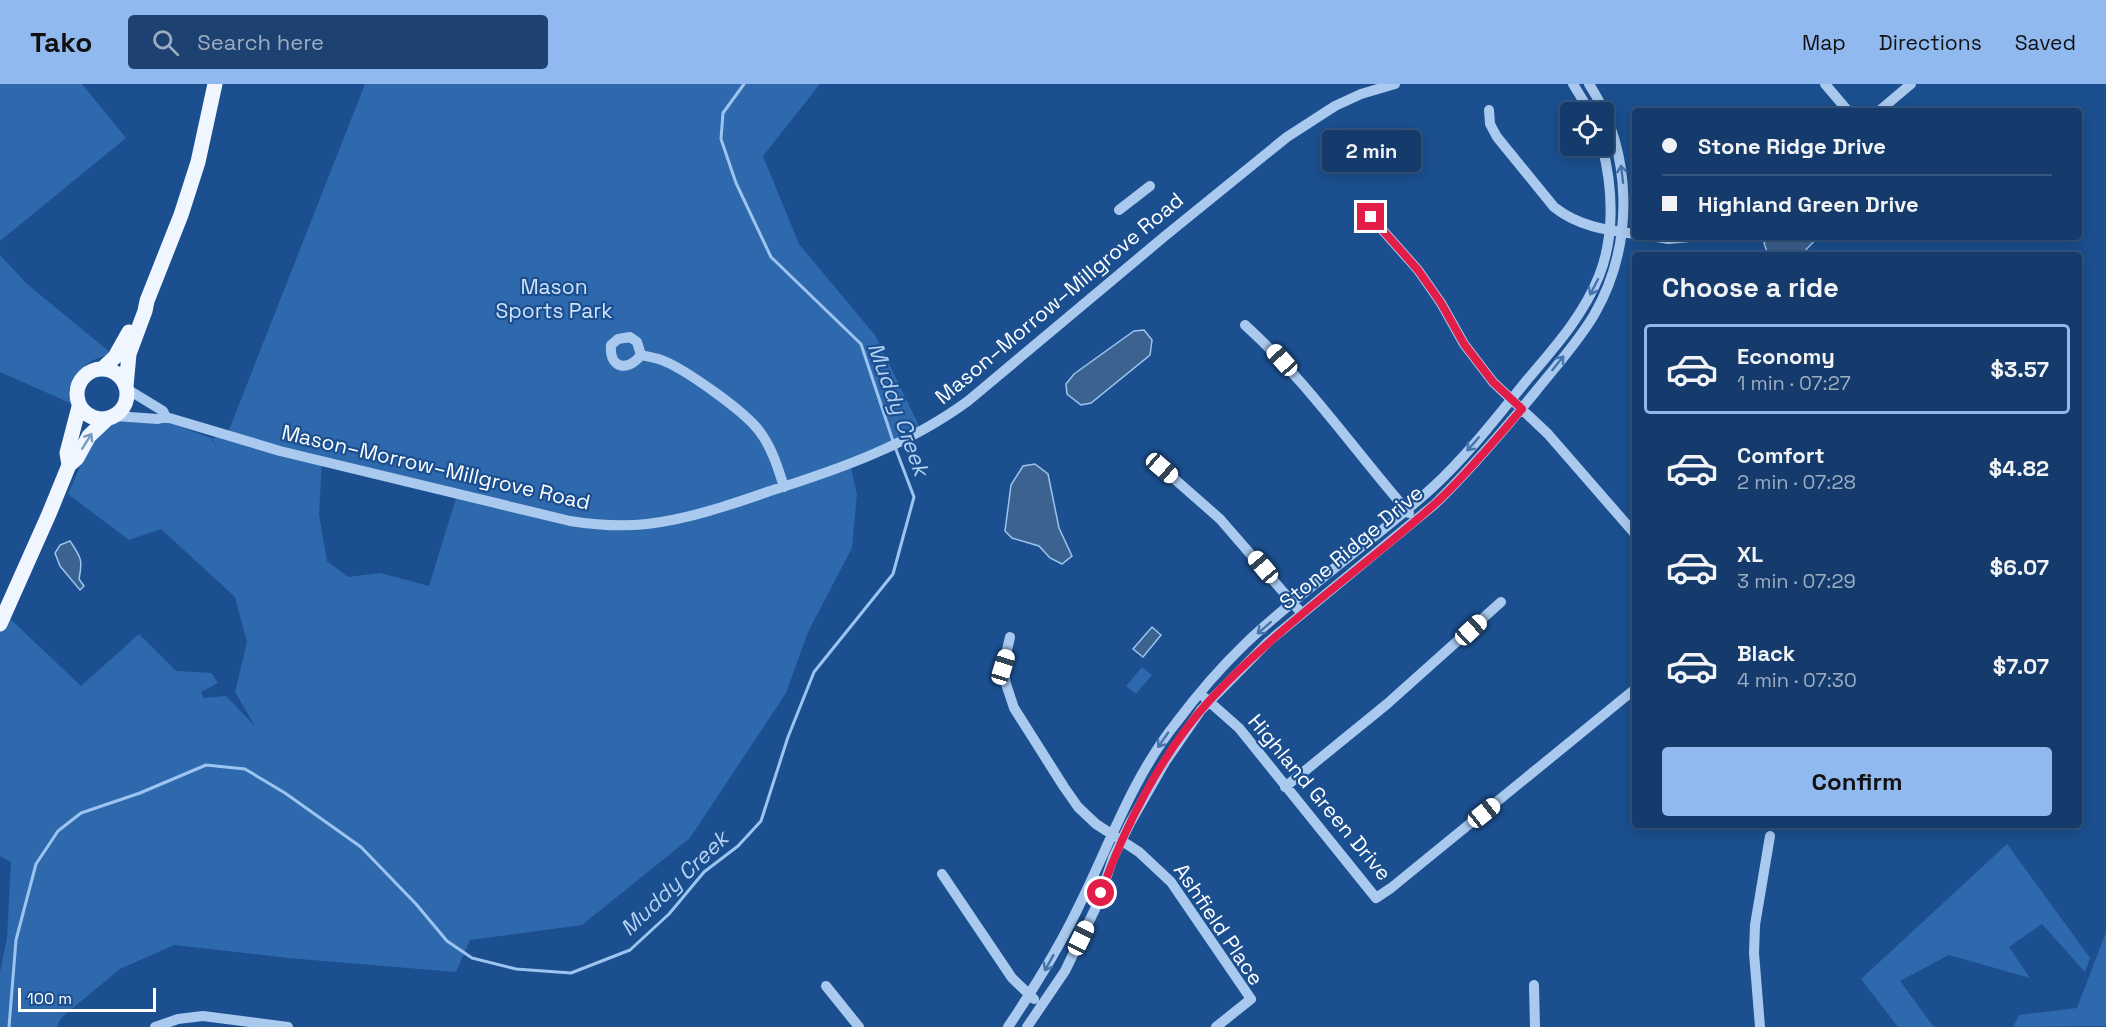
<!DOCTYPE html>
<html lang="en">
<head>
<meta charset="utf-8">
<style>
  :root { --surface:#143b6b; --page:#1d4271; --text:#f1f3f6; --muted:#9dadc1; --line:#33557e; --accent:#90b9f0 }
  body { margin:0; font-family:"Space Grotesk",sans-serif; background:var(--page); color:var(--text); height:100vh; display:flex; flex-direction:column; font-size:22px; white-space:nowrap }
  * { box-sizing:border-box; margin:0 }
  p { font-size:20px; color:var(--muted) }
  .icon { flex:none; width:33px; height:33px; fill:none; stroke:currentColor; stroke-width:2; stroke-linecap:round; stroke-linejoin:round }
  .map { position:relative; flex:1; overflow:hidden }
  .drawer { position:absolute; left:1632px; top:168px; width:450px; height:576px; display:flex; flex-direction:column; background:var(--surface); border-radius:6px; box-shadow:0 3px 15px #0003,0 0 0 2px var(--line) }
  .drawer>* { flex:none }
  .hud { position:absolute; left:1632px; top:24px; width:450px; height:132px; border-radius:6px; box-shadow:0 3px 15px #0003,0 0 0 2px var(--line); display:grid; align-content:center; height:132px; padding:0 30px; background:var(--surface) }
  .fabs { position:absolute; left:1560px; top:18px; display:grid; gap:12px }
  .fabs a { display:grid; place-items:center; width:54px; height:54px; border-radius:6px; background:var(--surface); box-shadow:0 3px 15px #0003,0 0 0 2px var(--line); font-size:30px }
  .scale { position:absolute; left:18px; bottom:15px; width:138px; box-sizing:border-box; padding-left:6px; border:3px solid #fff; border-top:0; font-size:16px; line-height:21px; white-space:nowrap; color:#fff; -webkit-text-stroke:4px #1b4f8f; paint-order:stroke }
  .end { position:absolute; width:27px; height:27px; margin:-14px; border:8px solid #e11d48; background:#fff; box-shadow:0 0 0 3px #fff }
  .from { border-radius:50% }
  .bubble { position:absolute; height:42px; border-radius:6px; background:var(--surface); box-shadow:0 3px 15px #0003,0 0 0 2px var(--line); font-size:20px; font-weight:700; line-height:42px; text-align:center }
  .car { position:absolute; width:18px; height:36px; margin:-18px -9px; border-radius:8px; box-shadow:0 0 4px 2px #0007; background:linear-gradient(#fff 24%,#345 0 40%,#fff 0 76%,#345 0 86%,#fff 0) }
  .hud b { display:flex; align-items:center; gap:21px; height:57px; font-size:22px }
  .hud b+b { border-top:2px solid var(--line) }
  .hud i { width:15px; height:15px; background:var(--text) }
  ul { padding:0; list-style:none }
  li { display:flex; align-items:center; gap:18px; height:90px; margin:0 12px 9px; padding:0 18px; border:3px solid transparent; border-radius:6px }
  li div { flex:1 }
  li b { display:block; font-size:22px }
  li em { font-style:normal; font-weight:700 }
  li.active { border-color:var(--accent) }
  li>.icon { width:54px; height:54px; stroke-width:1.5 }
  h2 { padding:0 30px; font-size:27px; line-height:72px }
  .action { display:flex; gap:12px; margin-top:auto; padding:12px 30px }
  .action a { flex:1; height:69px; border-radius:6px; background:var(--accent); color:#111; font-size:24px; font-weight:700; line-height:69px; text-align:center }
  header { display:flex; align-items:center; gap:36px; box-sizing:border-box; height:84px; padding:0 30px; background:var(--accent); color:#111 }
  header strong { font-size:28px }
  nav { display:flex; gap:33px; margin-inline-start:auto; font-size:21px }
  .search { width:420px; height:54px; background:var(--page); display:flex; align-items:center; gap:15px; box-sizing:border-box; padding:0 21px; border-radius:6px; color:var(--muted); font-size:22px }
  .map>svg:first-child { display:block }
  .green { fill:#2e69ad; fill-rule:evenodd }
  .water { fill:#3c6290; stroke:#9cc4f0; stroke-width:1.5 }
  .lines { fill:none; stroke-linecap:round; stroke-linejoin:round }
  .stream { stroke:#9cc4f0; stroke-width:3 }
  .minor { stroke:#a9c9ee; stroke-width:10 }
  .major { stroke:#f0f6ff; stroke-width:15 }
  .oneway { stroke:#4674ac }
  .oneway2 { stroke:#7b9ac1 }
  .route { stroke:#e11d48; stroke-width:8 }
  .labels { text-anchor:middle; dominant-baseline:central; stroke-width:4.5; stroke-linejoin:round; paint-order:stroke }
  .park-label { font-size:21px; fill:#cfe3fa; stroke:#1b4f8f }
  .street-label { font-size:21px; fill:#fff; stroke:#1b4f8f }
  .water-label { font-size:22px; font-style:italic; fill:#b5d3f5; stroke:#1b4f8f }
</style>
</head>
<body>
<header>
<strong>Tako</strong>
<div class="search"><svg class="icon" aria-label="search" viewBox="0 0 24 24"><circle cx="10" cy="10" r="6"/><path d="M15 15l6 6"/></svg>Search here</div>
<nav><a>Map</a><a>Directions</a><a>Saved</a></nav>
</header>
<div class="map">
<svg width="2106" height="943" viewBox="0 0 2106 943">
  <rect width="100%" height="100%" fill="#1b4f8f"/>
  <path class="green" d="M0,0H82L126,54L0,157Z
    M365,0H820L763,72L799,160L875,251L922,348L850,380L857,410L852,464L808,548L786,609L690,754L582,841L470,856L456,888L288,874L174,861L120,885L61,934L57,943H0V888L7,854L11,778L0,772V540L4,529L81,602L139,550L176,587L211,589L218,599L201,608L204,614L226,612L255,642L235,608L247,558L235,513L161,445L129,456L68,410L89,362L112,340L124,336L167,338L211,354L221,371L212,354L227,351ZM322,378L457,411L429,502L380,489L348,493L327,477L319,431Z
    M0,171L27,200L112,270C79,278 77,288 70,319L0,288Z
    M1142,583L1152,591L1136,610L1126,602Z
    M2007,760L2090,874L2085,888L2042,840L2009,863L2030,894L1949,871L1900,897L1933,942L1936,943H1898L1861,895Z
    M2106,848V942L2013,943L2019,931L2077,924Z"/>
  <path class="water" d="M1769,153H1818L1801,171H1768L1764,159Z
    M1144,246L1152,256L1150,271L1091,319L1081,321L1067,310L1066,300L1074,290L1134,247Z
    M1035,380L1048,390L1059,444L1072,472L1062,480L1050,474L1039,462L1012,454L1005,447L1011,401L1023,382Z
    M70,457C81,473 83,476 79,495L84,502L80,506L60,482L55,469L60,461Z
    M1152,543L1161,551L1143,573L1133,565Z"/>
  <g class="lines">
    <path class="stream" d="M744,0L723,29L721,55L736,99L771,173L861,260L893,357
      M9,943L16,856L36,780L58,747L81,729L140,709L206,681L245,685L285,709L361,763L416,820L447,857L472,874L516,885L571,889L630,866L669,830L704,788L738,762L761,737L788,653L814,588L893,490L914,413L895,363"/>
    <path class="minor" d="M1573,0L1590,28
      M1825,0L1848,27
      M1489,26L1490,40L1497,53L1554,123C1578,142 1605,146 1635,150
      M1879,27L1911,0
      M1119,126L1150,102
      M1371,133L1418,186L1441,219L1464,260L1493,298L1548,350L1635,450
      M1657,153L1668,155L1690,153
      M1245,241C1307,297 1354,366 1409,429
      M641,271C628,288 609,285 611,261L618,255L630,253L637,258L641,271C649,273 657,274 664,277C686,286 746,328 760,348C772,364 778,384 784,403
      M127,305L163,327L166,333
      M115,332L158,335L166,333L280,367L570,437C596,441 621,443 647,440C689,435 730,421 770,407C840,385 908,361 968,317L1165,152L1287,53L1335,22L1361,10L1395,0
      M1162,384L1220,435L1298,525
      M1010,553L1003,583L1006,600L1014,624L1064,703L1078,723L1096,740L1139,768L1171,798L1251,915L1216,943
      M1205,614L1239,644L1376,814L1391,804L1635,605
      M1285,703L1387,620L1501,518
      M942,790L1012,894L1034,915
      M1534,901L1535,943
      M826,902L859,943
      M155,943L178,935L203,932L288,943
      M1008,943C1034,904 1058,866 1078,824C1109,762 1132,694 1176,639C1197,611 1220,584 1245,560C1304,504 1372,458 1432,404C1467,372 1497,333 1527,296C1554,264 1583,232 1599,192C1615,152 1613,103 1602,62
      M1027,943L1065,887L1097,821L1113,774L1130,739L1165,678L1201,626L1268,558L1435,420C1471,385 1504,346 1536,307C1556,282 1578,258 1594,231C1635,160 1633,68 1589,0
      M1760,943L1754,869L1755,841L1770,752"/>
    <path class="major" d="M77 310a25 25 0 1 1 50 0a25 25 0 1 1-50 0Z
      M102,285L115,273L129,248
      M126,302L129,270L145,227L147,217L181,131L198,78L215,0
      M69,381L67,369L79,323
      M0,540L49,430L69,381L77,374L89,352L107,335"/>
  </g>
  <defs><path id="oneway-shaft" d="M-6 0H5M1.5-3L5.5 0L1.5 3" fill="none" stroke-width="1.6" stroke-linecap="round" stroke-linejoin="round" transform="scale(1.5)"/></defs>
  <g class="oneway">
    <use href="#oneway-shaft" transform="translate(1622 90) rotate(-97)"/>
    <use href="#oneway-shaft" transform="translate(1594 203) rotate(117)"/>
    <use href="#oneway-shaft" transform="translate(1558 279) rotate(-51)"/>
    <use href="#oneway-shaft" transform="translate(1473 360) rotate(131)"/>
    <use href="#oneway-shaft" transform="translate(1264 544) rotate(139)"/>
    <use href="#oneway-shaft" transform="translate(1163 656) rotate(125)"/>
    <use href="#oneway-shaft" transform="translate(1049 879) rotate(119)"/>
  </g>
  <use class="oneway2" href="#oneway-shaft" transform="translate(87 357) rotate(-58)"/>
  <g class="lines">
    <path class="route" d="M1101,809C1124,744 1162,668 1210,616C1278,542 1361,486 1436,419C1467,390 1494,357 1522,325L1493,298L1464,260L1441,219L1418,186L1371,133"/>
  </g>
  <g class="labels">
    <g class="park-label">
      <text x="554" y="202">Mason<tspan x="554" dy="24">Sports Park</tspan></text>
    </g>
    <g class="street-label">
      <text transform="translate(1059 214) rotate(-40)">Mason–Morrow–Millgrove Road</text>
      <text transform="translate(436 383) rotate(13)">Mason–Morrow–Millgrove Road</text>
      <text transform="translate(1351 463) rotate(-40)">Stone Ridge Drive</text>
      <text transform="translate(1320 713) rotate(50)">Highland Green Drive</text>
      <text transform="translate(1219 840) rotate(56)">Ashfield Place</text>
    </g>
    <g class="water-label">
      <text transform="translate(899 325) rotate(70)">Muddy Creek</text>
      <text transform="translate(674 799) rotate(-44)">Muddy Creek</text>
    </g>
  </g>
</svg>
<div class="fabs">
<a><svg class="icon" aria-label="locate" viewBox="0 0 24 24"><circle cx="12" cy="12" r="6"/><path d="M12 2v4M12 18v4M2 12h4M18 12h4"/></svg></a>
</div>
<div class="scale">100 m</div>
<i class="end from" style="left:1101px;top:809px"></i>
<i class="end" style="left:1371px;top:133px"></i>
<div class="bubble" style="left:1322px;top:46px;width:99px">2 min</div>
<i class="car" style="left:1282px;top:276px;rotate:318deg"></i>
<i class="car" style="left:1162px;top:384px;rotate:131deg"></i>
<i class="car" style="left:1263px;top:483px;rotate:320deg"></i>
<i class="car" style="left:1471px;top:546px;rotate:47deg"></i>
<i class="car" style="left:1003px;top:583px;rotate:17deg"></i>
<i class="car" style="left:1484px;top:729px;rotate:51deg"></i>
<i class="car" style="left:1081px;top:854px;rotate:26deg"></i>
<div class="hud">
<b><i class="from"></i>Stone Ridge Drive</b>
<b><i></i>Highland Green Drive</b>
</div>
<section class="drawer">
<h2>Choose a ride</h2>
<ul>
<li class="active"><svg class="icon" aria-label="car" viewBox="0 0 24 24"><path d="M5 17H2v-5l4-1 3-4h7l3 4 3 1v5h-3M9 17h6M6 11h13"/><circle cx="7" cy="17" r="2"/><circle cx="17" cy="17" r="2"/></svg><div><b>Economy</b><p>1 min · 07:27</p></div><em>$3.57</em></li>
<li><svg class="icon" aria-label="car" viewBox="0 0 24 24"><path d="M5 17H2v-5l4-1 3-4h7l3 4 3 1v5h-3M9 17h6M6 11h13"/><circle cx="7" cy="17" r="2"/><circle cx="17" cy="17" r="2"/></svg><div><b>Comfort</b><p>2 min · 07:28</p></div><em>$4.82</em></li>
<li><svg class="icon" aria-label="car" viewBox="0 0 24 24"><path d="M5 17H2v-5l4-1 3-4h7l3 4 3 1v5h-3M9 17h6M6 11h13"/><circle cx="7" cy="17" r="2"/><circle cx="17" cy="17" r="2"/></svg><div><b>XL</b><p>3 min · 07:29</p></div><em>$6.07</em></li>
<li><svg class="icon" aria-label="car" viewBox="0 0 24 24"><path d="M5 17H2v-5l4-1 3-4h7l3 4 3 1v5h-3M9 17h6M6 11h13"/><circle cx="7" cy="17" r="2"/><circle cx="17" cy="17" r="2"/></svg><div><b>Black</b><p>4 min · 07:30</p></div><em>$7.07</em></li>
</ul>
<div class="action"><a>Confirm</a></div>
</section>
</div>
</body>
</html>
